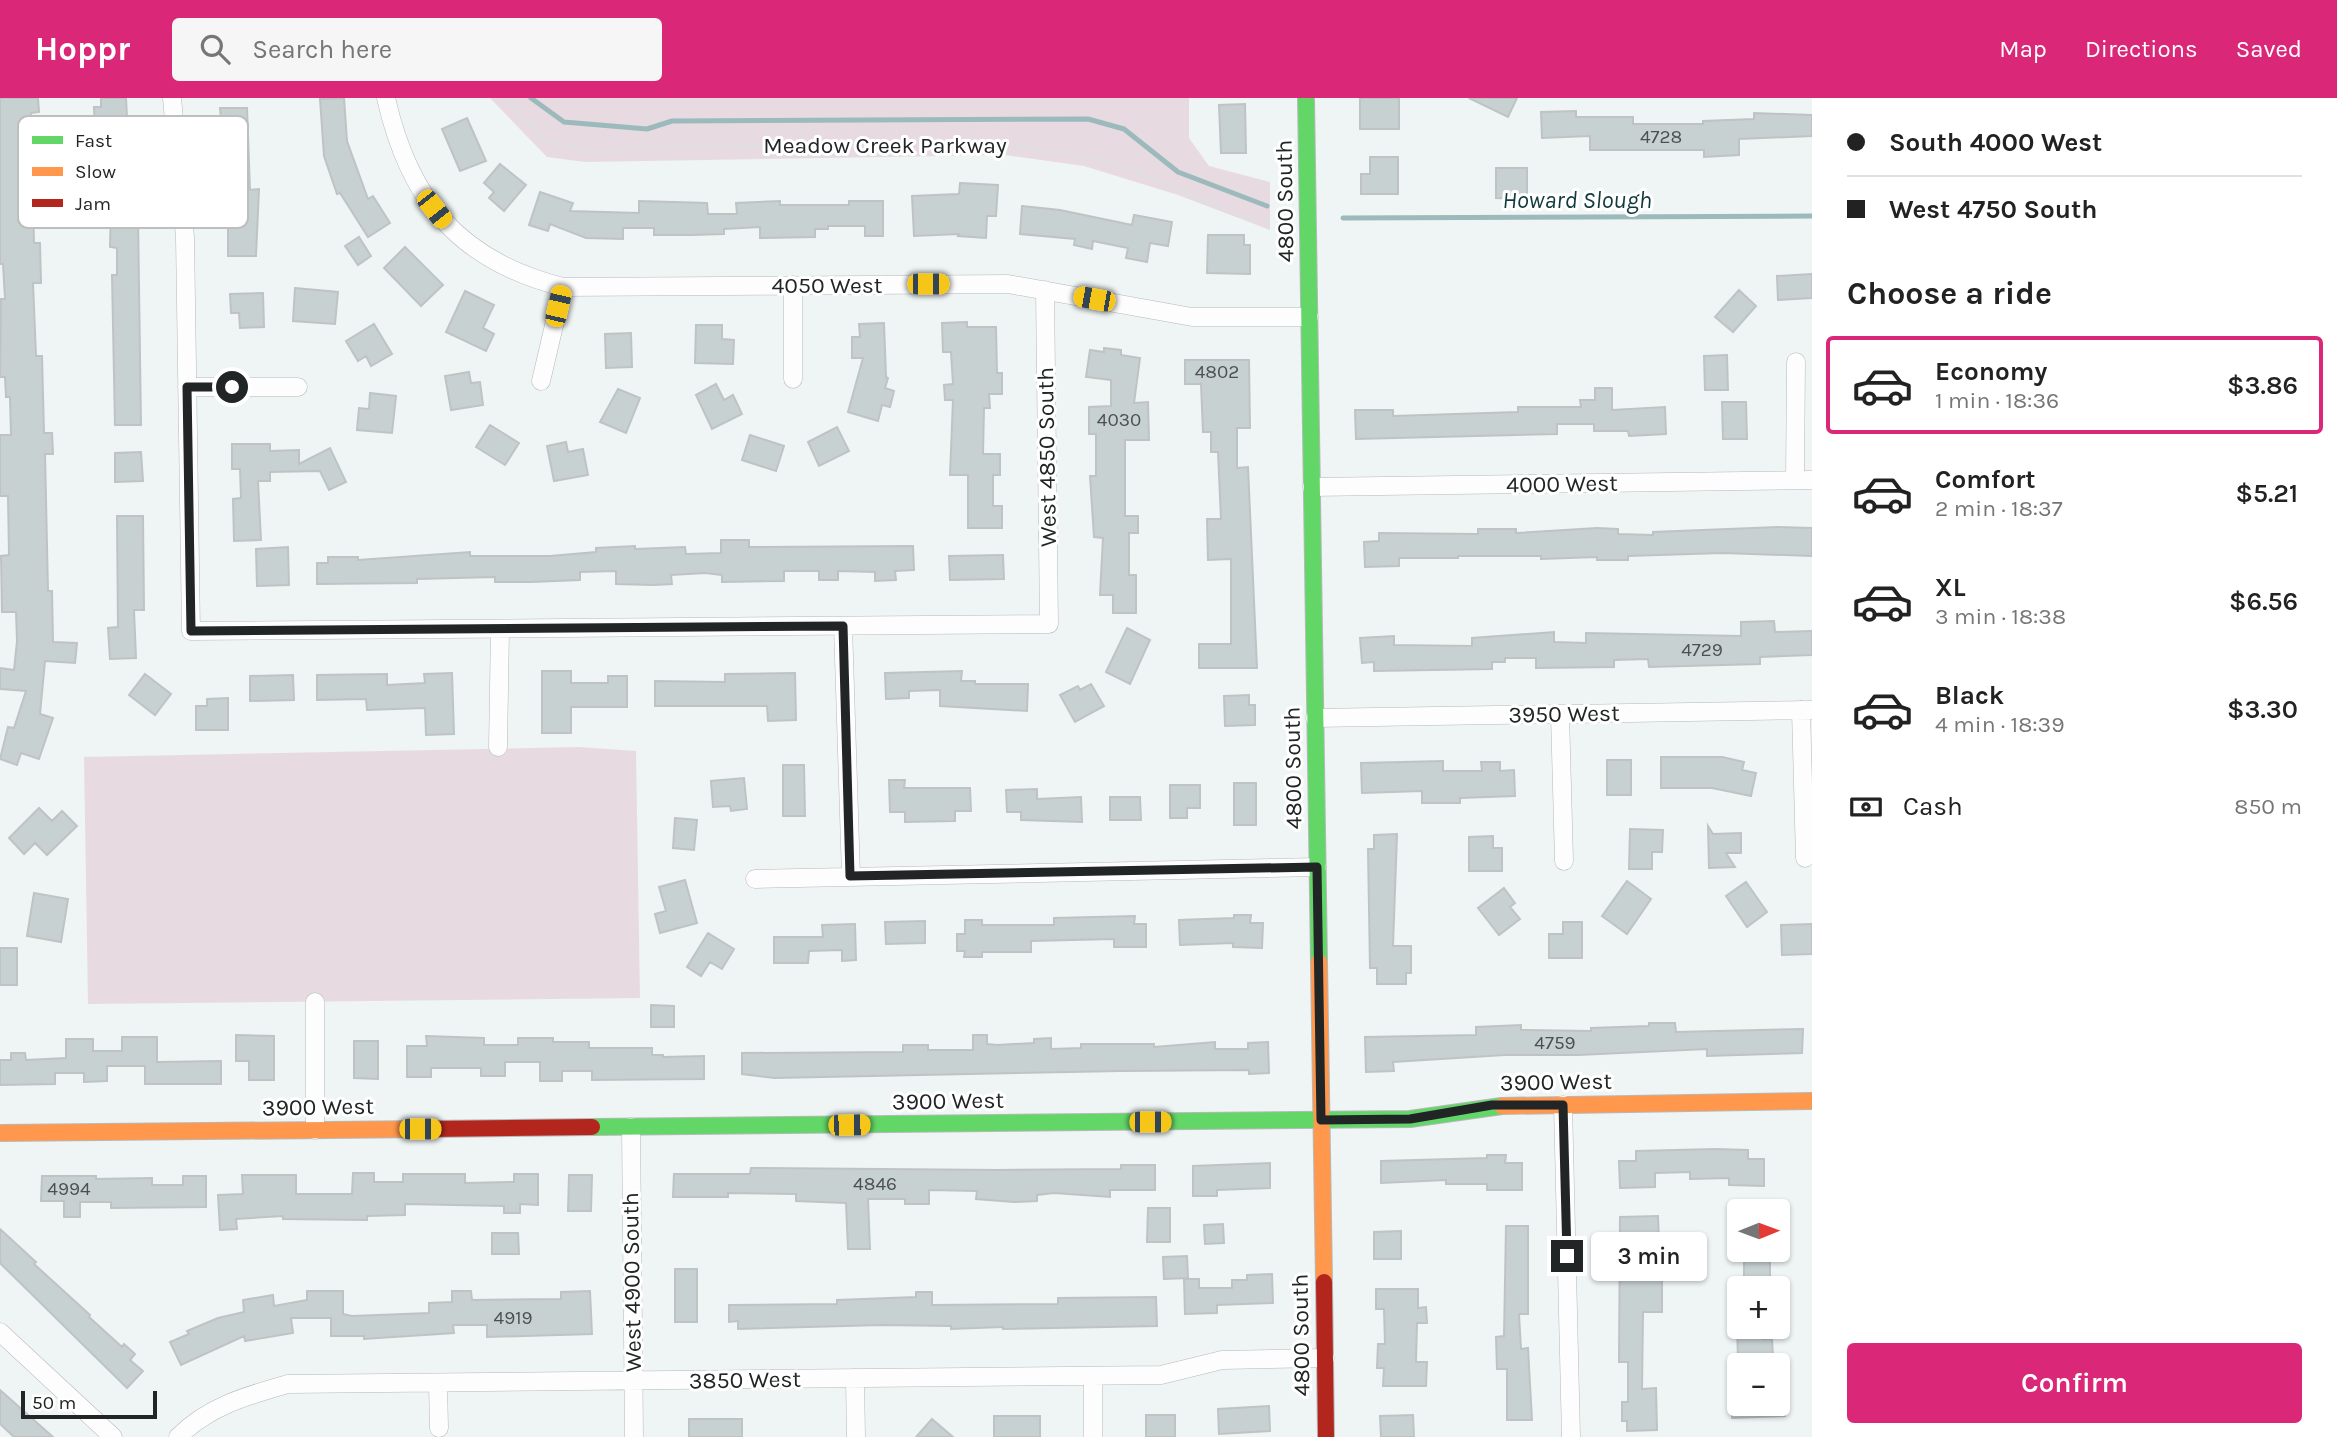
<!DOCTYPE html>
<html lang="en">
<head>
<meta charset="utf-8">
<style>
  :root { --surface:#fff; --page:#f6f6f6; --text:#222; --muted:#767676; --line:#e0e0e0; --accent:#db2777 }
  body { margin:0; font-family:Karla,sans-serif; background:var(--page); color:var(--text); height:100vh; display:flex; flex-direction:column; font-size:26px; white-space:nowrap }
  * { box-sizing:border-box; margin:0 }
  p { font-size:23px; color:var(--muted) }
  .icon { flex:none; width:38px; height:38px; fill:none; stroke:currentColor; stroke-width:2; stroke-linecap:round; stroke-linejoin:round }
  .map { position:relative; flex:1; overflow:hidden }
  .panel { display:flex; flex-direction:column; background:var(--surface); width:525px }
  .panel>* { flex:none }
  .guide { display:grid; align-content:center; height:154px; padding:0 35px; background:var(--surface) }
  .needle { width:46px; rotate:89deg }
  .tools { position:absolute; left:1727px; top:1101px; display:grid; gap:14px }
  .tools a { display:grid; place-items:center; width:63px; height:63px; border-radius:7px; background:var(--surface); box-shadow:0 2px 5px #0004; font-size:35px }
  .scale { position:absolute; left:21px; bottom:18px; width:136px; box-sizing:border-box; padding-left:7px; border:4px solid #222525; border-top:0; font-size:19px; line-height:24px; white-space:nowrap; color:#222525; -webkit-text-stroke:5px #fff; paint-order:stroke }
  .end { position:absolute; width:32px; height:32px; margin:-16px; border:9px solid #222525; background:#fff; box-shadow:0 0 0 4px #fff }
  .from { border-radius:50% }
  .bubble { position:absolute; height:49px; border-radius:7px; background:var(--surface); box-shadow:0 2px 5px #0004; font-size:23px; font-weight:600; line-height:49px; text-align:center }
  .car { position:absolute; width:21px; height:42px; margin:-21px -10px; border-radius:9px; box-shadow:0 0 5px 2px #0007; background:linear-gradient(#f5c518 24%,#345 0 40%,#f5c518 0 76%,#345 0 86%,#f5c518 0) }
  .guide b { display:flex; align-items:center; gap:24px; height:66px; font-size:26px }
  .guide b+b { border-top:2px solid var(--line) }
  .guide i { width:18px; height:18px; background:var(--text) }
  ul { padding:0; list-style:none }
  li { display:flex; align-items:center; gap:21px; height:98px; margin:0 14px 10px; padding:0 21px; border:4px solid transparent; border-radius:7px }
  li div { flex:1 }
  li b { display:block; font-size:26px }
  li em { font-style:normal; font-weight:600 }
  li.on { border-color:var(--accent) }
  li>.icon { width:63px; height:63px; stroke-width:1.5 }
  h2 { padding:0 35px; font-size:32px; line-height:84px }
  .pay { display:flex; align-items:center; gap:18px; height:77px; padding:0 35px; font-size:26px }
  .pay p { margin-inline-start:auto }
  .primary-button { display:flex; gap:14px; margin-top:auto; padding:14px 35px }
  .primary-button a { flex:1; height:80px; border-radius:7px; background:var(--accent); color:#fff; font-size:28px; font-weight:600; line-height:80px; text-align:center }
  header { display:flex; align-items:center; gap:42px; box-sizing:border-box; height:98px; padding:0 35px; background:var(--accent); color:#fff }
  header strong { font-size:33px }
  nav { display:flex; gap:38px; margin-inline-start:auto; font-size:24px }
  .search { width:490px; height:63px; background:var(--page); display:flex; align-items:center; gap:18px; box-sizing:border-box; padding:0 24px; border-radius:7px; color:var(--muted); font-size:26px }
  main { display:flex; flex:1; min-height:0 }
  .map>svg:first-child { display:block }
  .green { fill:#e7dbe1 }
  .lines { fill:none; stroke-linecap:round; stroke-linejoin:round }
  .stream { stroke:#9cbabc; stroke-width:5 }
  .building { fill:#c7d1d2; stroke:#bfc3c3; stroke-width:2 }
  .street-casing { stroke:#b6b9ba; stroke-width:19 }
  .fast-casing { stroke:#b6b9ba; stroke-width:18 }
  .slow-casing { stroke:#b6b9ba; stroke-width:18 }
  .jam-casing { stroke:#b6b9ba; stroke-width:18 }
  .path { stroke:#dedfdf; stroke-width:3.5; stroke-dasharray:5 3.5; stroke-linecap:butt }
  .street { stroke:#fdfdfd; stroke-width:18 }
  .fast { stroke:#63d668; stroke-width:16 }
  .slow { stroke:#ff974d; stroke-width:16 }
  .jam { stroke:#b3261e; stroke-width:16 }
  .route { stroke:#222525; stroke-width:9 }
  .labels { text-anchor:middle; dominant-baseline:central; stroke-width:6; stroke-linejoin:round; paint-order:stroke }
  .number-label { font-size:19px; fill:#4b5050 }
  .street-label { font-size:23px; fill:#222525; stroke:#fff }
  .water-label { font-size:24px; font-style:italic; fill:#123a3d; stroke:#fff }
  .key { fill:#fff; stroke:#bdbebe; stroke-width:2 }
  .key-label { font-size:19px; fill:#222525 }
</style>
</head>
<body>
<header>
<strong>Hoppr</strong>
<div class="search"><svg class="icon" aria-label="search" viewBox="0 0 24 24"><circle cx="10" cy="10" r="6"/><path d="M15 15l6 6"/></svg>Search here</div>
<nav><a>Map</a><a>Directions</a><a>Saved</a></nav>
</header>
<main>
<div class="map">
<svg width="1812" height="1339" viewBox="0 0 1812 1339">
  <rect width="100%" height="100%" fill="#eff4f4"/>
  <path class="green" d="M490,0H1189V40L1209,68L1270,84V132L1178,97L1084,68L1005,57L585,64L547,59Z
    M579,649L636,653L640,900L88,906L84,659Z"/>
  <g class="lines">
    <path class="stream" d="M531,0L564,24L647,31L672,23L1088,21L1124,31L1178,74L1267,108
      M1343,120L1812,118"/>
  </g>
  <path class="building" d="M0,0H38L39,14L31,15L32,51H39L40,70H32L34,145H40L41,185H33L36,258H42L44,335H52L53,356H45L48,493H52L53,544L77,545L75,565L45,563L40,616L53,620L39,661L21,655L17,667L0,661L8,629L14,630L26,593L0,591V570L14,572L17,543L16,514H2L1,458L9,457L8,398H0V337H11L10,299H6L5,279H0L1,201H5L3,166H0Z
    M101,0H126L132,120H138L141,327H115L112,177H117V150L110,149L111,106H99V86H105L104,44L95,45L94,9H101Z
    M344,0L347,43L368,101L373,98L390,125L368,139L340,95L337,96L324,58L320,1Z
    M1360,0H1399V31H1360Z
    M1469,0H1517L1508,19Z
    M1245,6L1246,55H1221L1219,7Z
    M220,10H247L250,92L259,91L256,158H228V107Z
    M1576,13V19H1633V26H1703V23L1754,21V15L1812,17V38L1739,41V57L1704,59V52H1590V38L1542,40L1541,14Z
    M467,20L486,63L460,73L442,31Z
    M1370,59H1398V96H1361V76H1370Z
    M500,66L526,87L504,113L489,100L494,94L484,85Z
    M1496,70H1527V101L1496,100Z
    M960,85L998,87L996,118H987L986,140L958,138L959,136L914,138L912,98L959,96Z
    M540,94L573,105L570,113L639,115V103L707,105L708,116H737L736,105L780,103V107H849V103H883V138H865V128H828V131H815V139L760,140V129L724,131V136L691,137H654V130H623V141L586,140L550,126L548,133L529,127Z
    M1022,108L1060,112L1132,127L1134,117L1172,124L1168,148L1150,145L1147,164L1126,160L1128,150L1093,143L1092,151L1074,147L1075,141L1020,136Z
    M1208,137H1244V147H1250V176L1207,175Z
    M359,139L371,158L358,167L345,148Z
    M405,149L443,187L421,208L384,170Z
    M1812,176V200L1778,202L1777,178Z
    M295,190L338,194L335,226L293,223Z
    M1739,192L1756,208L1733,234L1715,219Z
    M465,193L494,207L483,230L494,236L486,253L446,234Z
    M263,195L264,229L240,230L239,215H231L230,196Z
    M967,224V229H996L997,275H1002V296H989L990,310H984L983,356H1000V377H993V408H1002V430H968V377H950L953,302H945L944,287L953,286L951,254H943L942,225Z
    M884,225L886,279L888,280L885,290L894,293L890,309L882,307L878,323L848,314L863,260H852V239H860L859,226Z
    M374,226L392,256L371,268L366,258L358,263L346,243Z
    M696,227H722V241L734,242L733,266L695,265Z
    M631,235L632,269L606,270L605,236Z
    M1104,250L1121,252V257L1140,260L1134,305L1148,304L1149,342H1125V418H1138V435H1129V477H1136V515H1113V497H1100L1103,440L1094,439L1090,378H1096V336H1089V309L1111,308V282L1086,279L1090,252L1104,254Z
    M1727,257L1728,292H1705L1704,258Z
    M1185,262H1249L1250,330H1237V370L1248,369L1257,570H1199V546H1231V461L1208,462L1207,421H1221L1218,354H1211V334H1203L1201,286H1185Z
    M469,274L471,285L480,284L483,307L451,312L445,278Z
    M716,286L724,302L733,297L742,316L712,331L696,297Z
    M1595,290H1612V312L1665,309L1666,336L1629,338L1628,333H1594V326H1557V336L1356,341L1355,312H1393V318L1518,314V309H1581L1580,302H1595Z
    M618,291L640,300L626,335L600,324Z
    M370,295L396,298L392,335L357,332L359,310L369,311Z
    M1722,304H1746L1747,341H1723Z
    M490,327L519,345L505,367L476,349Z
    M837,329L849,353L819,368L808,344Z
    M750,337L784,348L776,373L742,362Z
    M566,344L568,354L583,351L588,377L554,383L547,348Z
    M232,346H270V353L299,352V366L330,350L346,384L329,392L320,373L270,374V383H258L261,442L234,443L233,401L241,400L240,371H232Z
    M141,354L143,383L115,384V355Z
    M117,418H143L144,512H134L136,560L110,561L108,530L118,529Z
    M1778,429L1812,430V458L1723,455L1628,458V462H1597V459L1541,461V458H1458V460H1399V468L1365,469L1364,444L1379,443V435L1478,436V431H1516V435L1597,430L1618,431V436L1653,437V434Z
    M721,442H749V449L913,448L914,472L895,473L896,482L875,483V474L838,473V482H819V473H784V483L722,484V477L705,475L671,477L672,486L653,487L616,486V473L580,474V482L531,484H495V479L417,481V485L317,486V465H328V459H358V462L470,454V458H550L596,454V450L635,448V451L685,449L686,456L721,455Z
    M288,449L289,487L257,488L256,451Z
    M1003,457L1004,481L950,482L949,458Z
    M1774,523L1775,534L1812,533V557L1760,559V566L1649,569L1648,561L1614,562V569L1536,570V560H1505V564H1492V571L1374,573V564L1362,565L1360,540L1394,538V547L1472,548V540L1554,534V544L1586,545V535L1741,538V524Z
    M1127,530L1150,542L1130,586L1106,574Z
    M542,573H571V585H608V578H627V609H571V635H542Z
    M962,573L961,583H975V586H1028L1027,613L940,608V592L909,593V600L886,601L885,575Z
    M452,575L454,636L426,637L425,610L367,612L366,601L317,602V577L387,576V587L425,585L424,576Z
    M795,575L796,622L768,623L767,608H655V583L725,584V576Z
    M145,576L171,596L155,617L129,597Z
    M293,577L294,602L250,603V578Z
    M1091,586L1104,608L1075,624L1060,597L1078,588L1080,592Z
    M1249,597V607H1255V627L1225,628L1224,598Z
    M228,600V632H196V608H207V601Z
    M1661,659H1722L1744,664L1742,672L1756,675L1751,698L1712,690H1661Z
    M1607,662H1631V697H1607Z
    M1443,663V673H1482L1481,664H1500V673L1514,672L1515,698L1460,700V705H1422V693L1362,695L1361,665Z
    M783,667H804L805,718H783Z
    M744,680L747,711L731,713L730,708L713,709L711,683Z
    M889,682H905L904,690H970L971,713H955V723L905,724V714H890Z
    M1234,685H1256V727H1234Z
    M1170,687H1200V710H1187V720H1170Z
    M1037,691V701L1081,699L1082,724L1021,722V714H1007L1006,692Z
    M1110,699H1140L1141,722H1110Z
    M39,710L52,723L62,713L77,728L47,757L35,745L24,756L9,740Z
    M675,720L697,722L694,752L673,750Z
    M1708,728L1713,736L1741,735V755H1726L1735,769L1709,770Z
    M1630,731L1663,732L1662,754H1652V771H1629Z
    M1397,736L1393,848H1411V875H1406V886H1377V870H1370L1368,751H1374V737Z
    M1493,738V750H1502V773H1469V739Z
    M685,782L697,825L660,835L655,816L666,813L659,789Z
    M1627,783L1651,801L1627,836L1602,818Z
    M1746,784L1767,814L1747,829L1726,798Z
    M1504,790L1515,805L1510,809L1520,821L1499,837L1478,810Z
    M34,795L68,801L61,844L27,838Z
    M1234,817H1251L1250,825H1263L1262,850L1233,849V845L1180,847L1179,822L1234,820Z
    M1135,818L1134,826H1146V849H1114V841L1031,843V854H982V859H964L965,853H957V836H965V822H982V827H1054V820Z
    M925,823V845L886,846L885,824Z
    M1563,824H1582V860H1549V836H1563Z
    M855,826L856,862L842,863V852L809,853L808,865H774V839H823L822,827Z
    M1812,826V856L1782,857L1781,827Z
    M708,835L734,851L722,871L710,864L701,878L687,869Z
    M0,850H17V887H0Z
    M651,907L674,908V929H651Z
    M1649,925H1675L1676,934L1803,931L1802,955L1707,958V951L1578,957H1505L1393,964L1394,973L1366,974L1365,939L1476,937V929L1521,927V932L1591,933V930L1649,928Z
    M236,937L274,938V982H249V963H236Z
    M973,937H987V946L997,947L1034,945V941L1051,940V951L1081,950V946H1154V949L1215,944V951H1248V945L1268,944L1269,975L1249,976V972L1121,973L774,980L742,976V955L903,954V947H928V952H973Z
    M426,938L484,940V947H518V940H553V944H589V950H652V957H663V959L704,958V981L592,982V973H562V983H540V964H505V978H481V970H431V979H407V948H427Z
    M122,939H157V964L221,963V986H145V968H107V983L84,984V975H55V986L0,987V962H11V955H25L26,962L66,960V941H93V953H122Z
    M354,943H378V981L354,980Z
    M1715,1051L1748,1052V1061H1764V1088L1729,1087V1080L1690,1081V1074L1655,1075V1089L1620,1090L1619,1063H1636V1053Z
    M1487,1057H1506L1505,1065H1522V1092H1487V1086H1446V1082L1381,1085V1063L1487,1060Z
    M1270,1065V1090L1217,1092V1098H1193V1068Z
    M1121,1067H1155V1092H1110V1099L1054,1095L1037,1097V1103L1014,1104L976,1101L977,1093L929,1092V1106H905V1101H868L870,1151H848L846,1105L796,1103V1096L728,1095V1099H673L674,1076H750L751,1070L998,1072L1121,1071Z
    M353,1075H374V1084H403V1076H465V1085L514,1084V1076H538V1107L520,1106V1115H504V1108L405,1106V1117L367,1118V1122L283,1121V1118L236,1121L237,1131L220,1132L218,1097L243,1096L242,1077H296V1096H352Z
    M569,1077H592L591,1113H568Z
    M42,1078H96V1081L152,1080V1087H183V1078H206V1109L111,1110V1104H80V1119H64V1103H41Z
    M1148,1110H1170V1144H1147Z
    M1658,1118L1659,1143L1644,1144L1645,1180H1662V1214H1643L1642,1291L1656,1290L1657,1332L1627,1333V1323H1622V1304H1628V1264H1619L1620,1119Z
    M1223,1126L1224,1145L1205,1146L1204,1127Z
    M1506,1128H1528V1216H1519L1521,1251L1528,1250L1532,1322H1507V1271H1497L1496,1239L1504,1238Z
    M0,1131L36,1164L34,1166L90,1217L89,1219L122,1249L124,1246L135,1256L130,1262L143,1273L127,1290L0,1165Z
    M1401,1133V1161H1374V1134Z
    M492,1135H518L519,1156H492Z
    M1744,1152H1770V1190H1744Z
    M1187,1158L1188,1180L1164,1181L1163,1159Z
    M675,1171H697V1224H675Z
    M1272,1176L1273,1205L1217,1207V1215L1185,1216L1184,1181H1199V1190H1232V1182H1247V1177Z
    M1376,1191H1418V1210L1426,1209L1427,1225H1417L1416,1264H1427L1426,1288H1383L1384,1270H1377L1378,1246H1385L1384,1211H1376Z
    M307,1193H343V1216L352,1218L429,1215V1205L452,1204V1193H471L472,1202L561,1201V1194L590,1193L592,1236L487,1239V1227H453L454,1235L364,1241V1238H331V1220H291L293,1235L245,1243L244,1238L181,1267L170,1244L189,1236L187,1233L218,1220L244,1214L243,1202L273,1197L274,1208L307,1202Z
    M916,1194H932V1207L1058,1206V1200L1156,1199L1157,1228L1003,1231V1229L951,1231V1228L881,1227L738,1231V1223L729,1224V1207L837,1206V1202L916,1199Z
    M1737,1228H1762L1763,1241H1772L1773,1259L1738,1261Z
    M0,1292L53,1339H14L0,1326Z
    M1732,1306H1785V1318L1732,1320Z
    M1269,1308L1270,1333L1219,1336L1218,1311Z
    M1146,1317H1175V1339H1146Z
    M1413,1317L1414,1339H1381L1380,1318Z
    M994,1318H1040V1339H994Z
    M689,1321H742V1339H689Z
    M932,1321L953,1339H916Z"/>
  <g class="lines">
    <g class="street-casing">
      <path id="street" d="M172,0L185,139L191,533L1049,526L1045,192
        M386,0C409,102 459,163 563,189L1008,186L1192,219H1309
        M793,187V281
        M541,283L563,189
        M187,289H298
        M1795,382L1796,264
        M1312,389L1812,382
        M843,528L851,778
        M1801,612L1805,760
        M1560,616L1564,763
        M1315,620L1812,612
        M498,649L500,531
        M755,781L1317,769
        M315,904V1032
        M1563,1007L1571,1339
        M631,1029L634,1339
        M0,1234L113,1339
        M1093,1278V1339
        M855,1280L856,1339
        M438,1285L439,1330
        M178,1339C209,1308 246,1298 288,1286L1161,1277L1222,1262L1325,1260"/>
    </g>
    <g class="fast-casing">
      <path id="fast" d="M1306,0L1319,864
        M592,1029L1410,1021L1502,1008"/>
    </g>
    <g class="slow-casing">
      <path id="slow" d="M1319,864L1324,1184
        M1502,1008L1812,1003
        M0,1035L428,1031"/>
    </g>
    <g class="jam-casing">
      <path id="jam" d="M428,1031L592,1029
        M1324,1184L1326,1339"/>
    </g>
    <path class="path" d="M506,0L543,41L588,53L690,48L1012,46L1111,64L1251,122L1270,124"/>
    <use href="#street" class="street"/>
    <use href="#fast" class="fast"/>
    <use href="#slow" class="slow"/>
    <use href="#jam" class="jam"/>
  </g>
  <g class="lines">
    <path class="route" d="M232,289H187L191,533L843,528L850,778L1317,769L1321,1022L1410,1021L1492,1007H1563L1567,1158"/>
  </g>
  <g class="labels">
    <g class="number-label">
      <text x="1661" y="39">4728</text>
      <text x="1217" y="274">4802</text>
      <text x="1119" y="322">4030</text>
      <text x="1702" y="552">4729</text>
      <text x="1555" y="945">4759</text>
      <text x="875" y="1086">4846</text>
      <text x="69" y="1091">4994</text>
      <text x="513" y="1220">4919</text>
    </g>
    <g class="street-label">
      <text x="885" y="47">Meadow Creek Parkway</text>
      <text transform="translate(1285 103) rotate(-91)">4800 South</text>
      <text x="827" y="187">4050 West</text>
      <text transform="translate(1047 359) rotate(-91)">West 4850 South</text>
      <text transform="translate(1562 386) rotate(-1)">4000 West</text>
      <text transform="translate(1564 616) rotate(-1)">3950 West</text>
      <text transform="translate(1293 670) rotate(-91)">4800 South</text>
      <text transform="translate(1556 984) rotate(-1)">3900 West</text>
      <text transform="translate(948 1003) rotate(-1)">3900 West</text>
      <text transform="translate(318 1009) rotate(-1)">3900 West</text>
      <text transform="translate(632 1184) rotate(-91)">West 4900 South</text>
      <text transform="translate(1301 1237) rotate(-91)">4800 South</text>
      <text transform="translate(745 1282) rotate(-1)">3850 West</text>
    </g>
    <g class="water-label">
      <text x="1577" y="102">Howard Slough</text>
    </g>
  </g>
  <rect x="18" y="18" width="230" height="112" rx="10" class="key"/>
  <rect x="32" y="38" width="31" height="8" fill="#63d668"/>
  <rect x="32" y="69" width="31" height="9" fill="#ff974d"/>
  <rect x="32" y="101" width="31" height="8" fill="#b3261e"/>
  <g class="key-label">
    <text x="75" y="49">Fast</text>
    <text x="75" y="80">Slow</text>
    <text x="75" y="112">Jam</text>
  </g>
</svg>
<div class="tools">
<a><svg class="needle" viewBox="-14 -14 28 28"><path d="M0-13l5 13h-10z" fill="#e53935"/><path d="M0 13l5-13h-10z" fill="#767676"/></svg></a>
<a>+</a>
<a>−</a>
</div>
<div class="scale">50 m</div>
<i class="end from" style="left:232px;top:289px"></i>
<i class="end" style="left:1567px;top:1158px"></i>
<div class="bubble" style="left:1591px;top:1134px;width:116px">3 min</div>
<i class="car" style="left:434px;top:111px;rotate:142deg"></i>
<i class="car" style="left:928px;top:186px;rotate:90deg"></i>
<i class="car" style="left:1094px;top:201px;rotate:280deg"></i>
<i class="car" style="left:558px;top:208px;rotate:13deg"></i>
<i class="car" style="left:1150px;top:1024px;rotate:90deg"></i>
<i class="car" style="left:849px;top:1027px;rotate:89deg"></i>
<i class="car" style="left:420px;top:1031px;rotate:90deg"></i>
</div>
<section class="panel">
<div class="guide">
<b><i class="from"></i>South 4000 West</b>
<b><i></i>West 4750 South</b>
</div>
<h2>Choose a ride</h2>
<ul>
<li class="on"><svg class="icon" aria-label="car" viewBox="0 0 24 24"><path d="M5 17H2v-5l4-1 3-4h7l3 4 3 1v5h-3M9 17h6M6 11h13"/><circle cx="7" cy="17" r="2"/><circle cx="17" cy="17" r="2"/></svg><div><b>Economy</b><p>1 min · 18:36</p></div><em>$3.86</em></li>
<li><svg class="icon" aria-label="car" viewBox="0 0 24 24"><path d="M5 17H2v-5l4-1 3-4h7l3 4 3 1v5h-3M9 17h6M6 11h13"/><circle cx="7" cy="17" r="2"/><circle cx="17" cy="17" r="2"/></svg><div><b>Comfort</b><p>2 min · 18:37</p></div><em>$5.21</em></li>
<li><svg class="icon" aria-label="car" viewBox="0 0 24 24"><path d="M5 17H2v-5l4-1 3-4h7l3 4 3 1v5h-3M9 17h6M6 11h13"/><circle cx="7" cy="17" r="2"/><circle cx="17" cy="17" r="2"/></svg><div><b>XL</b><p>3 min · 18:38</p></div><em>$6.56</em></li>
<li><svg class="icon" aria-label="car" viewBox="0 0 24 24"><path d="M5 17H2v-5l4-1 3-4h7l3 4 3 1v5h-3M9 17h6M6 11h13"/><circle cx="7" cy="17" r="2"/><circle cx="17" cy="17" r="2"/></svg><div><b>Black</b><p>4 min · 18:39</p></div><em>$3.30</em></li>
</ul>
<div class="pay"><svg class="icon" aria-label="cash" viewBox="0 0 24 24"><path d="M3 7h18v10H3z"/><circle cx="12" cy="12" r="2"/></svg>Cash<p>850 m</p></div>
<div class="primary-button"><a>Confirm</a></div>
</section>
</main>
</body>
</html>
